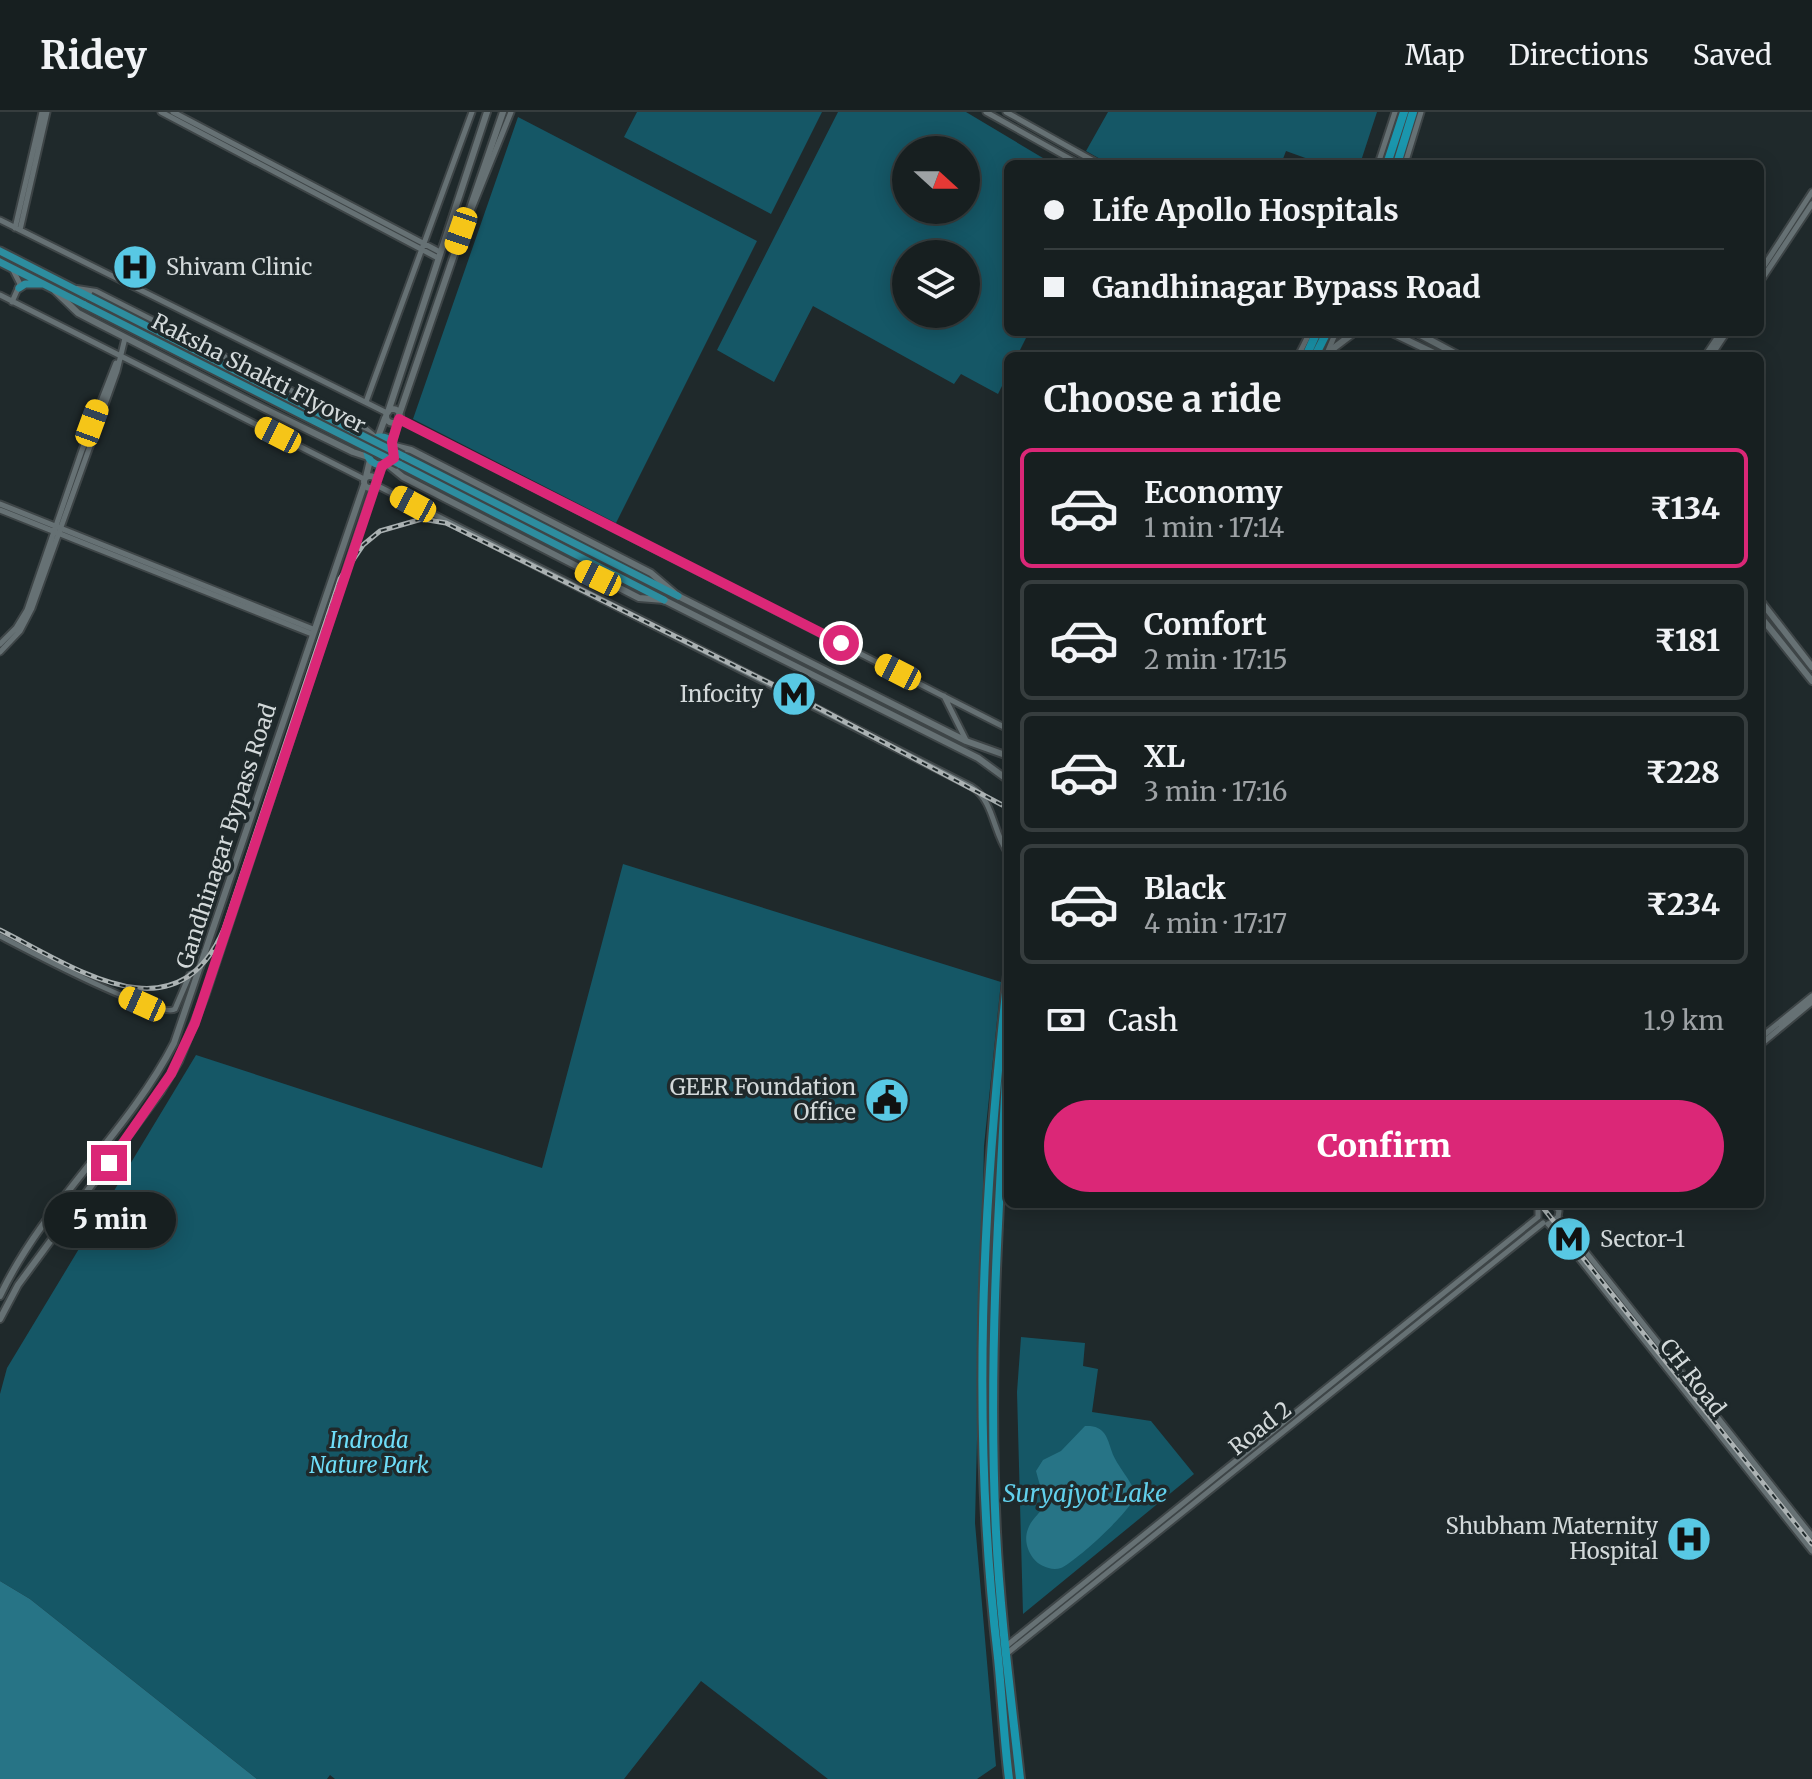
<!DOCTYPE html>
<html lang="en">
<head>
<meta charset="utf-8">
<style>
  :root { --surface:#171f20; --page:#202729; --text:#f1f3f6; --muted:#9ea2a5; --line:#363d3e; --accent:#db2777 }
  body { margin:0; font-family:Merriweather,serif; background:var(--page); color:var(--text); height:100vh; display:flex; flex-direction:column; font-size:30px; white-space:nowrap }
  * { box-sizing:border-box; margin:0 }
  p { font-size:26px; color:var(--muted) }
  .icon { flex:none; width:44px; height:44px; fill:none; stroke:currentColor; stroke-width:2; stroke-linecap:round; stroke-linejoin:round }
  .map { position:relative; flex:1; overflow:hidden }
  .details { position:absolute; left:1004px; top:240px; width:760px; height:856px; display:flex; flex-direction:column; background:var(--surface); border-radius:12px; box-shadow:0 4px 20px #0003,0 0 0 2px var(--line) }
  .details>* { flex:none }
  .guide { position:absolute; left:1004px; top:48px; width:760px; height:176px; border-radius:12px; box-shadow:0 4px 20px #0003,0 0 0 2px var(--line); display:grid; align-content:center; height:176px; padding:0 40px; background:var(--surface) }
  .needle { width:52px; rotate:111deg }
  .controls { position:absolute; left:892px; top:24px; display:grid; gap:16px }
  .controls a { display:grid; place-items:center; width:88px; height:88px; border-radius:50%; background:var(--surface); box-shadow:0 4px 20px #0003,0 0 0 2px var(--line); font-size:40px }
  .end { position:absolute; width:36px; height:36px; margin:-18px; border:10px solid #db2777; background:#fff; box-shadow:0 0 0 4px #fff }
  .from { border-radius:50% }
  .bubble { position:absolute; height:56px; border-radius:28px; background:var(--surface); box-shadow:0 4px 20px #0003,0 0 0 2px var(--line); font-size:26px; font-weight:800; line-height:56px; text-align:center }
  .car { position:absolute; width:24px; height:48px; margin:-24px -12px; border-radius:10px; box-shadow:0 0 6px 2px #0007; background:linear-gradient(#f5c518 24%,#345 0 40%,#f5c518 0 76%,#345 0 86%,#f5c518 0) }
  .guide b { display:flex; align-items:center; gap:28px; height:76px; font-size:30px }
  .guide b+b { border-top:2px solid var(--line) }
  .guide i { width:20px; height:20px; background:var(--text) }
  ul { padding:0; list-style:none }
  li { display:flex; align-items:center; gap:24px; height:120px; margin:0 16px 12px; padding:0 24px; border:4px solid var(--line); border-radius:12px }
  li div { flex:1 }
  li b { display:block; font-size:30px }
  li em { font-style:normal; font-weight:800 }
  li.on { border-color:var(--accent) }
  li>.icon { width:72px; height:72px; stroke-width:1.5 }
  h2 { padding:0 40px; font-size:36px; line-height:96px }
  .pay { display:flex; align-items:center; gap:20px; height:88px; padding:0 40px; font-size:30px }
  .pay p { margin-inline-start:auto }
  .cta { display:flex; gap:16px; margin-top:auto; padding:16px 40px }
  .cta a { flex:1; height:92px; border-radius:48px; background:var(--accent); color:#fff; font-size:32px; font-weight:800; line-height:92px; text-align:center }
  header { display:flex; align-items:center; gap:48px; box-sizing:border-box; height:112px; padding:0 40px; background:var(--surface); border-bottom:2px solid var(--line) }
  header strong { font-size:38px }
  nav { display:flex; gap:44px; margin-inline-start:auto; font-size:28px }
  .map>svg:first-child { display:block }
  .green { fill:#155766; fill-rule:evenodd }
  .water { fill:#277486 }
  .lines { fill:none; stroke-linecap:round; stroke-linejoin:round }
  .tertiary-casing { stroke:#3e4547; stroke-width:9 }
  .secondary-casing { stroke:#3e4547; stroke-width:10 }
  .primary-casing { stroke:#3e4547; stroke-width:11 }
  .trunk-casing { stroke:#3e4547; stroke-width:12 }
  .tertiary { stroke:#667174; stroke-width:5 }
  .secondary { stroke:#667174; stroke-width:6 }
  .primary { stroke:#2d8d9f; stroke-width:7 }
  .trunk { stroke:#1a96ad; stroke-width:8 }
  .rail-casing { stroke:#abb2b3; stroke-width:5 }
  .rail { stroke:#1f292b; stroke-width:2; stroke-dasharray:6; stroke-linecap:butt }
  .primary-bridge-casing { stroke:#3e4547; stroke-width:11; stroke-linecap:butt }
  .primary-bridge { stroke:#2d8d9f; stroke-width:7 }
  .route { stroke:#db2777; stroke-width:10 }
  .labels { text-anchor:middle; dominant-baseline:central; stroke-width:7; stroke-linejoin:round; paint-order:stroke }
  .poi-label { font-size:22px; fill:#d3d9da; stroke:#1f292b; text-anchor:end }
  .street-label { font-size:22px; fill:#d3d9da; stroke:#1f292b }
  .park-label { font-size:22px; font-style:italic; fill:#6eddf8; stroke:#1f292b }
  .water-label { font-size:24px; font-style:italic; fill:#61d0ec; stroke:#1f292b }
</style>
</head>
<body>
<header>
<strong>Ridey</strong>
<nav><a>Map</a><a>Directions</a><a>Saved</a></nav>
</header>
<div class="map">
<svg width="1812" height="1667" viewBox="0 0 1812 1667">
  <rect width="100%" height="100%" fill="#1f292b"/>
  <path class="green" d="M637,0H822L771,102L624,25Z
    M838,0H966L1053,52H1008V220H1029L1017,244H1008V262L998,282L961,262L954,272L813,194L774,270L717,238ZM906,38H966V98H906ZM906,142H966V202H906Z
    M1108,0H1377L1360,52H1322L1286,39L1281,52H1109L1086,39Z
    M518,5L757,129L616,411L413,307Z
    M623,752L1001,870L984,1034L975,1411L996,1654L977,1667H828L701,1569L624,1667H335L330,1663L327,1667H257L30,1487L0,1469V1282L7,1256L196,943L542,1056Z
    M1021,1225L1085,1231L1083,1254L1098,1257L1092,1300L1151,1309L1194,1362L1023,1502L1017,1280Z"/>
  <path class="water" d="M1085,1314C1104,1313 1107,1324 1112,1340C1116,1353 1136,1374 1135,1383C1134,1397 1074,1451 1061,1456C1051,1459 1039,1454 1033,1446C1027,1438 1024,1427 1028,1417C1031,1407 1041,1401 1045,1392L1036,1359L1043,1348L1061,1339Z
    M0,1469L30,1487L257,1667H0Z"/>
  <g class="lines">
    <g class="tertiary-casing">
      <path id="tertiary" d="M161,0L438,146
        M173,0L440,140
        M986,0L1079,52
        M1006,0L1099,52
        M1378,52L1395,0
        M1405,52L1421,0
        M471,99L511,0
        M0,108L387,301
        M15,116L42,0
        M20,118L47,0
        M1760,160L1812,80
        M1760,170L1812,92
        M0,183L364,367
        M12,190L20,172L13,158
        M1328,239L1336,220
        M1298,244L1310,220
        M1705,244L1721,220
        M1711,244L1727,220
        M366,290L472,0
        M399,307L1008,617
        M376,373L972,675C994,689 993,721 1008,741
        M0,392L313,517
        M0,398L312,522
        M0,532L16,516L27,498L82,338L116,251
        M0,540L20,519L32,496L117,259L125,226
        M944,584L966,628
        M0,824C25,837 158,908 175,897L190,862L200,856
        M1760,926L1812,884
        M1760,933L1812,890
        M1538,1105V1097L1542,1092
        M1558,1105L1812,1424
        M1548,1112L1566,1130L1812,1439
        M1549,1112L1558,1105L1559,1099L1554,1092
        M1005,1535L1538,1105
        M1005,1543L1543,1111"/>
    </g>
    <g class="secondary-casing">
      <path id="secondary" d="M77,177L96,180L364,316L376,326
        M55,179L78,201L101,213L275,302L353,340L368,345
        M1390,220L1440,244
        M1415,220L1460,244
        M1326,242L1355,220
        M386 304a7 7 0 1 1 14 0a7 7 0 1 1-14 0Z
        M388,300L487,0
        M399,303L503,0
        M378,325L385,306
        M392,330L398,309
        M395,334L411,338L651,461L678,484L966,629L1008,644
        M387,352L403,365L639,486L664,488L978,646L1008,668
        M364 370a6 6 0 1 1 12 0a6 6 0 1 1-12 0Z
        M366,365L370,348
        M376,369L382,354
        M1760,488L1812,555
        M1760,504L1812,569
        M0,1184C44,1091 127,1022 174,931L364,373
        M0,1207L18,1173L161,979L179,949L205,884L374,375"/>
    </g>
    <g class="primary-casing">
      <path id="primary" d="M0,139L90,185
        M0,150L85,193
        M19,176L25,172H43
        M367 339a14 14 0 1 1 28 0a14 14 0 1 1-28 0Z
        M403,344L678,484
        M399,352L664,488"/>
    </g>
    <g class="trunk-casing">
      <path id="trunk" d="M1387,52L1404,0
        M1397,52L1413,0
        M1306,244L1317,220
        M1315,244L1327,220
        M1008,863C982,1089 971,1320 998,1546C1002,1586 1004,1627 1009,1667
        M1008,936C998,1097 988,1258 996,1420C1000,1502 1011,1585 1020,1667"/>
    </g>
    <use href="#tertiary" class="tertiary"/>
    <use href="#secondary" class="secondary"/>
    <use href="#primary" class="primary"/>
    <use href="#trunk" class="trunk"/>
    <g class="rail-casing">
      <path id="rail" d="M0,818C74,855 176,929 224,817L340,467L363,433L380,419L422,407L446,411L794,583L1008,696
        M1540,1092L1812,1432"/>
    </g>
    <use href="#rail" class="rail"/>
    <g class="primary-bridge-casing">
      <path id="primary-bridge" d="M90,185L403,344
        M85,193L399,352"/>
    </g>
    <use href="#primary-bridge" class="primary-bridge"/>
  </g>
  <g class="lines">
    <path class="route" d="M109,1051L171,962L195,911L382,354L394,346L392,330L399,307L841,531"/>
  </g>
  <defs>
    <g id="hospital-disc" transform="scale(2.3)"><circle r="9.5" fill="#58c8e4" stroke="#1f292b"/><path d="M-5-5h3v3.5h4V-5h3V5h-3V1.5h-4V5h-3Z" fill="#111"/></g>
    <g id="metro-disc" transform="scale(2.3)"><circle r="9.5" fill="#58c8e4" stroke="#1f292b"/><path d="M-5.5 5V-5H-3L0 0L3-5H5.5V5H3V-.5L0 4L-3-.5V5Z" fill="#111"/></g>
    <g id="civic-disc" transform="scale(2.3)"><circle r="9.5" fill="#58c8e4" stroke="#1f292b"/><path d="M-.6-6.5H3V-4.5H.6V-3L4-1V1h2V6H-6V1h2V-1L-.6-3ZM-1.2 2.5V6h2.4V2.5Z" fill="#111"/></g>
  </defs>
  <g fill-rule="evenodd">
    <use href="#hospital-disc" x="135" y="155"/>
    <use href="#metro-disc" x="794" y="582"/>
    <use href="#civic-disc" x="887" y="988"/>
    <use href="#metro-disc" x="1569" y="1127"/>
    <use href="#hospital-disc" x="1689" y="1427"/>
  </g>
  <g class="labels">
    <g class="poi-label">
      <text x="166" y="155" text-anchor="start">Shivam Clinic</text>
      <text x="763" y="582">Infocity</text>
      <text x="856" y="975">GEER Foundation<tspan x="856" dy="25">Office</tspan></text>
      <text x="1600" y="1127" text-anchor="start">Sector-1</text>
      <text x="1658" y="1414">Shubham Maternity<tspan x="1658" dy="25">Hospital</tspan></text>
    </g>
    <g class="street-label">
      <text transform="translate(259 261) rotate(27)">Raksha Shakti Flyover</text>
      <text transform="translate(226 724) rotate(-72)">Gandhinagar Bypass Road</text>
      <text transform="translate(1693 1265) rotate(52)">CH Road</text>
      <text transform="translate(1260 1316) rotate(-38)">Road 2</text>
    </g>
    <g class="park-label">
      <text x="369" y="1328">Indroda<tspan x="369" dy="25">Nature Park</tspan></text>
    </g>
    <g class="water-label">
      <text x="1085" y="1381">Suryajyot Lake</text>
    </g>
  </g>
</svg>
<div class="controls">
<a><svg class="needle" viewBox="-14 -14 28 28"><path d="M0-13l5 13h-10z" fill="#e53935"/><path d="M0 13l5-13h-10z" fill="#9ea2a5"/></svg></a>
<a><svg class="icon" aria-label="layers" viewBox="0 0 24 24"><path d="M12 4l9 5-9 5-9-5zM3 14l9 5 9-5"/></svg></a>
</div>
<i class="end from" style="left:841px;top:531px"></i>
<i class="end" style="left:109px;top:1051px"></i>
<div class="bubble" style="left:44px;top:1080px;width:132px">5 min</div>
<i class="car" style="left:461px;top:119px;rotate:199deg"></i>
<i class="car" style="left:92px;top:311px;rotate:20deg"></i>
<i class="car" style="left:278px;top:323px;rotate:297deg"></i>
<i class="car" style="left:413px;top:392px;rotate:298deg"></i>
<i class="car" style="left:598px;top:466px;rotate:296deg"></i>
<i class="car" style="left:898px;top:560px;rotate:297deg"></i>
<i class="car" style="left:142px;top:892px;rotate:294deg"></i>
<div class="guide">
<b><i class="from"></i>Life Apollo Hospitals</b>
<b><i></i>Gandhinagar Bypass Road</b>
</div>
<section class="details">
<h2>Choose a ride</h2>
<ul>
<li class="on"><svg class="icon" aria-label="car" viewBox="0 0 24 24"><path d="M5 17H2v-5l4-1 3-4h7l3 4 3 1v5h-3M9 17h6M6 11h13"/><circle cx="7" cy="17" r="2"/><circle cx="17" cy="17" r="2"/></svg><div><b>Economy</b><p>1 min · 17:14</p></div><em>₹134</em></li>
<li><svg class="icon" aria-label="car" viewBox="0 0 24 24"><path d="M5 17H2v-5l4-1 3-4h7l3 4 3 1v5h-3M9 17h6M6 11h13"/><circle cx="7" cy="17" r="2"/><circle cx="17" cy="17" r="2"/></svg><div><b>Comfort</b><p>2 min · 17:15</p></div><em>₹181</em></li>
<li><svg class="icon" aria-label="car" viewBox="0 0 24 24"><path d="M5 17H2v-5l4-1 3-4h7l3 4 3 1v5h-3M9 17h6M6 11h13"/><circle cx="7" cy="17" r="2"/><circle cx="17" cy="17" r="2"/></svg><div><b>XL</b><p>3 min · 17:16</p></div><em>₹228</em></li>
<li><svg class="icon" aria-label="car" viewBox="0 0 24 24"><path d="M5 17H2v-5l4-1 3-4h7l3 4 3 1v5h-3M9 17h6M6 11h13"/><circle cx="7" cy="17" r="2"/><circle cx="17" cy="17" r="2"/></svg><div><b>Black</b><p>4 min · 17:17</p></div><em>₹234</em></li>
</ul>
<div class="pay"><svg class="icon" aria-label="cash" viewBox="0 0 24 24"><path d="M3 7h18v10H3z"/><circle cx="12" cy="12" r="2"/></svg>Cash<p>1.9 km</p></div>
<div class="cta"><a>Confirm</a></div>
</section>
</div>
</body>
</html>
